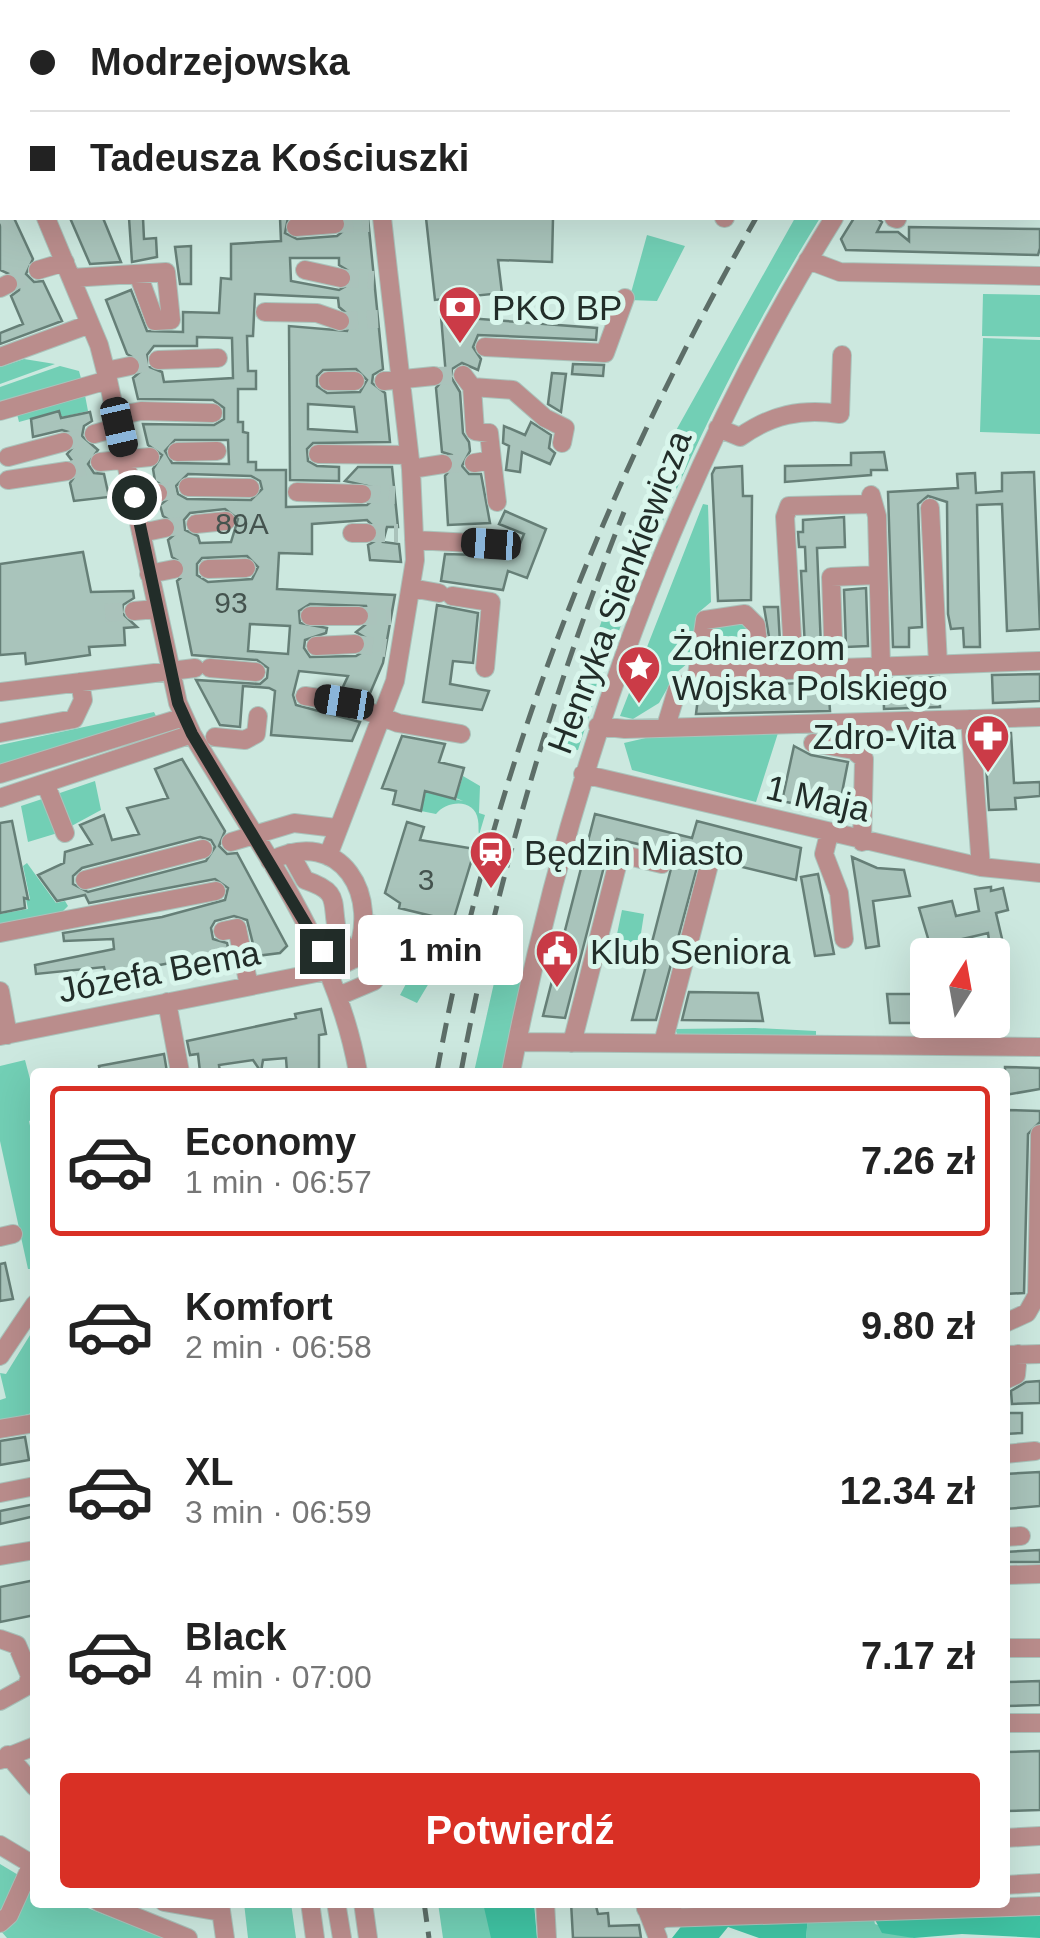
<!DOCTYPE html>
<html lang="pl">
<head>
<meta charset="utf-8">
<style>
  :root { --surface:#fff; --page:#f2f2f2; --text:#222; --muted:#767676; --line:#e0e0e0; --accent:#d93025 }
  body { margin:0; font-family:Arial,sans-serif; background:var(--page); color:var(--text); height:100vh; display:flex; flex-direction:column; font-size:38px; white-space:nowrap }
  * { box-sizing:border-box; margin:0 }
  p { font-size:32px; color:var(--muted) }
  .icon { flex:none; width:55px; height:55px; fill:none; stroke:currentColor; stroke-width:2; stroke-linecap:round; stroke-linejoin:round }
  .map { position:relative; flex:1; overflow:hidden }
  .side { position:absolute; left:30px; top:1068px; width:980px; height:840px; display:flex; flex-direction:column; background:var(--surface); border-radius:10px; box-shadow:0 10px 40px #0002 }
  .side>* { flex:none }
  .hud { position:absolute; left:0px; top:0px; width:1040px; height:220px; box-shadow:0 10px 40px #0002; display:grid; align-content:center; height:220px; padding:0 30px; background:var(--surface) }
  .needle { width:65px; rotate:11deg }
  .buttons { position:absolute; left:910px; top:938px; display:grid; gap:20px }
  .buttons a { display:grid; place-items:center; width:100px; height:100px; border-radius:10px; background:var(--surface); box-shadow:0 10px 40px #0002; font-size:50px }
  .end { position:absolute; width:45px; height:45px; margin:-22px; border:12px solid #222d29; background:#fff; box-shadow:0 0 0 5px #fff }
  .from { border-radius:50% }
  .bubble { position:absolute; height:70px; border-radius:10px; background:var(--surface); box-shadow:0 10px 40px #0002; font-size:32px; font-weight:800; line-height:70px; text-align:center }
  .car { position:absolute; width:30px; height:60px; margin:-30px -15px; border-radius:12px; box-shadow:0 0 8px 2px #0007; background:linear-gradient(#222 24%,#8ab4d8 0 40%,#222 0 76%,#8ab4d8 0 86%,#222 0) }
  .hud b { display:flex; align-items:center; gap:35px; height:95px; font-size:38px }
  .hud b+b { border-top:2px solid var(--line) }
  .hud i { width:25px; height:25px; background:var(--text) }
  ul { padding:18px 0 0; list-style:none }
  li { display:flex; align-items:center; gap:30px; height:150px; margin:0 20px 15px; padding:0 10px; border:5px solid transparent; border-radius:10px }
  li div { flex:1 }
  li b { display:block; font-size:38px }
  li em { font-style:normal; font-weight:800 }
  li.selected { border-color:var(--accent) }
  li>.icon { width:90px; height:90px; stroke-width:1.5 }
  .primary-button { display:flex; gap:20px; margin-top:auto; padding:20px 30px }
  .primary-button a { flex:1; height:115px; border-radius:10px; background:var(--accent); color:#fff; font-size:40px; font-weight:800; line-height:115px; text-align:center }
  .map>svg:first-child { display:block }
  .green { fill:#72cfb5 }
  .forest { fill:#3fc2a2 }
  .building { fill:#a9c4bb; stroke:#667f77; stroke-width:2.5; fill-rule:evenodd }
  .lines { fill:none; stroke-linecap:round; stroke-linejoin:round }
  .minor-tunnel { stroke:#aac3bb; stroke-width:18; stroke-dasharray:18 9; stroke-linecap:butt }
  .minor-casing { stroke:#aac3bb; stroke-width:20 }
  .minor { stroke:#ba8d8c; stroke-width:18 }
  .rail { stroke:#5d6e68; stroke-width:5; stroke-dasharray:20 10; stroke-linecap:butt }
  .route { stroke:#222d29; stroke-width:12 }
  .labels { text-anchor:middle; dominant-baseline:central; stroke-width:10; stroke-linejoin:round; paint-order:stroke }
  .number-label { font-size:30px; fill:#44534e }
  .poi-label { font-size:35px; fill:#222d29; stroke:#d9f6ec; text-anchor:start }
  .street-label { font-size:35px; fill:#222d29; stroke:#d9f6ec }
</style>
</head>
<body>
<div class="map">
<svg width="1040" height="1938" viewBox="0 0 1040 1938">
  <rect width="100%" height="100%" fill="#cce8df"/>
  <path class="green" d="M537,0H814L537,2Z
    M795,218H820C716,386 638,561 578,750L556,752L625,554L674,434Z
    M647,235L685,246L657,301L629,300Z
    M983,294L1040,295V337L982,336Z
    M983,338L1040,340V434L980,432Z
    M24,359L55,364L0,384V367Z
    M60,366L79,371L82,382L0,406V387Z
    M84,390L88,411L62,417L59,411L19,422L17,414Z
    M703,504L708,505L711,602L699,612L688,663L676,673L659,703L633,719L620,716Z
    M749,620L756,660L702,661L708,623Z
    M154,712L159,722L0,769V745Z
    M778,733L756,802L632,770L624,743L650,737Z
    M463,776L480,786L479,813L485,815L479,835C478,830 479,825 478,820C475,798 447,800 436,814L421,811L426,792L463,801L456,798Z
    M95,781L101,810L66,829L54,795Z
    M45,798L61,832L28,842L21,806Z
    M27,863L56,903L65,901L68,906L59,915L0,924V914L28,909L26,899H30L23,866Z
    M622,910L644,914L639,946L616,939Z
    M507,925L515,927L504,973L521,981L502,1072H474Z
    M420,958L433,961L435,973L417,1003L400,995Z
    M755,1028L816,1031V1036L686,1037L678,1036L675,1029Z
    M25,1060L35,1098V1119L29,1121L35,1150V1269H28L0,1141V1066Z
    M35,1327L32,1413L0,1422V1400L6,1398L0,1373L6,1374Z
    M0,1864L35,1885V1902L75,1903L164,1938H7L0,1930Z
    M244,1903H291L296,1938H248Z
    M438,1903H485L492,1938H443Z
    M873,1916L875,1924L914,1938H806L808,1917Z"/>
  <path class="forest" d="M483,1903H534L537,1938H491Z
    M1040,1913V1938L962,1934L914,1938L882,1933L873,1916Z
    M808,1917L806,1938H759L728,1927L719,1938H672L683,1924Z"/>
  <path class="building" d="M0,218H14L33,259L26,274L34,282L43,281L62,321L0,344V333L23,324L11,296L19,290L20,279L0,270Z
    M70,218H103L121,262L90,264Z
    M129,218H143L144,239L156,238L157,257L132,262Z
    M280,218H288L285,233L297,239L337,236L347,228L346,218H368L383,369L373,375L372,383L385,393L390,442L313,443L307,449L308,461L317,466L339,467V481L290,480L289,326L347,331L352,318L339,307L338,298L255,294L253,336H247L248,371H256V389H238V422H243V432L248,433V462H256V470H286V507L367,505L373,500L372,487L345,481L358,467H392L398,527H387L383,542L399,544L401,562L370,560L368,545L377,540L379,532L367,520L312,524V554L279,553L277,589L395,595L383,663L368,698L342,689L348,676L299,671L293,695L296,705L360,722L352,741L271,735L275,691L269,688L243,686L240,727L220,725L196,680L260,684L267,678L268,668L257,660L192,655L177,581L185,574L186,566L172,557L168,540L176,533L177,525L163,516L160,505L169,498L170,490L155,481L153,469L162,455L148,445L143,424L214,425L224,419V408L213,400L138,399L133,378L141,371L142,363L127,354L106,300L131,290L147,331L183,332V312L219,313L221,278L231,279V244L281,241ZM290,258H339V265L352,273L353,282L339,290L291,281ZM197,337L232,338L233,378L164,382L162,372L147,366V355L154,346H197ZM356,369L367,380L360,392L327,393L317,386V376L323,370ZM308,404L354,407L357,432L308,429ZM175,440H228L229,464L172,463L165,451ZM188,474L251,476L260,481L262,489L251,500L187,499L178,494L176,486ZM225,509L238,519L231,542L200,543L198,536L185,530L184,520L190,513ZM247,556L258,567L252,579L208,582L197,575V564L202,558ZM310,604L366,606L370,621L356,632L366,638V650L356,656L310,657L304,648L305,640L326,633L327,628L300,623L299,611ZM250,624L290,626L288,654L248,651Z
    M426,218H553L552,262L498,260L502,293L435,300Z
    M854,218H877L882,222L877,232H898L909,241V227L1040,229V248L1038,255L846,250L841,239Z
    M191,246V284H180L175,247Z
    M441,316L597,328L596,340L478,335L473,347L481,359L478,370L462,363L452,369L451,377L460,392L463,433L469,442L470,451L462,466L469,474H481L490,523L448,525L445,476L455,463L452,455L442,452L436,388L446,376Z
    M573,364L604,365L603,376L572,374Z
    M552,373L566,374L561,412L548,404Z
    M59,411L61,418L90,412L92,421L84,426L82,436L98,450L88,464L94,473L104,474L109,497L74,501L70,483L79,470L67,454L76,444L72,433L62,430L33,437L31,419Z
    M531,422L551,435L549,448L555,453L550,464L522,452L520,472L506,470L509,446L503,443L504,426L525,435Z
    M884,452L887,470H871V475L785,482V466L851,465V453Z
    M742,466L743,496H752L751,600L718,601L712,474L715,468Z
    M1034,472L1040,629L1007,631L1002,504L977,505L980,647H964L963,628L951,629L948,614L947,502L928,496L918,504L922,627L909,628V647H893L888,492L958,488L957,474L975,473L976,493L1002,491V473Z
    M505,511L546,529L527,578L508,571L503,590L441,581L445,554L515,556L524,534L499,524Z
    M844,517L845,547L817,548L821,648H805L801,571H806L805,547H799L798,532H803V520Z
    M83,552L91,592L133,591L134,598L123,605L122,613L137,627L124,628L125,645L89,647L90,655L26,664L25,653L0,655V564Z
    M866,588L868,646L846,647L844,590Z
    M437,605L478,613L473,663L453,661L450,684L489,691L482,710L423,702Z
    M764,607H778L780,643H770Z
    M1040,674V701L993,703L992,675Z
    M939,677L940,707L884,709L883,679Z
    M828,681L830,711L696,714L699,690Z
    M1011,733L1014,783L1040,782V796L1015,798L1016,809L989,810L984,734Z
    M402,736L445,744L439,762L464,768L455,799L425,791L421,811L393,804L396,791L382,788Z
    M794,746L811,755L848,762L838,813L782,801Z
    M182,759L225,831L219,846L227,854L237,853L287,946L280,953L256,956L247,920L234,916L215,921L211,928L213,939L227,943L229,952L106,975L104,967L36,974L35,965L114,949L113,939L64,941L63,933L162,917L225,900L228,888L215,879L89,903L85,895L57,901L38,875L64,863L65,852L92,844L80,825L104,815L112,840L139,834L127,808L168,798L155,769ZM200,837L211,840L215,847L206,861L88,892L73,884V876L82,868Z
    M595,814L692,838L697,821L801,848L796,880L738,866L736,858L723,855L715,845L702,849L656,1020H632L675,853L617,839L608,851L565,1018L543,1016Z
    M12,821L28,899L24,898L25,908L0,913V823Z
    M407,822L424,827L420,840L475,849L447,941L435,938L440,918L399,908L400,903L385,893Z
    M852,857L877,868L904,870L910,896L873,901L879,946L866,948Z
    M818,874L834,954L815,956L801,877Z
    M991,887V891L1003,888L1008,910L996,913L1007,960L992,963L988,933L954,941L957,955H933L919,908L952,901L956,916L979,911L975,889Z
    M689,992L758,993L763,1021L682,1020Z
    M887,994H920V1023H890Z
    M321,1009L326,1034L319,1035V1072H287L286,1058L263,1060L261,1072L253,1060L219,1065L220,1072H200L198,1054L190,1055L187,1041L296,1018L295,1014Z
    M164,1054L167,1072H100L99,1066Z
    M1005,1067L1040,1068V1089L1005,1095Z
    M1005,1110L1040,1111V1122L1028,1134L1024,1293L1005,1294Z
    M5,1263L13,1299L0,1301V1264Z
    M1040,1381V1403L1012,1404L1011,1391L1026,1382Z
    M1005,1413H1022V1433L1005,1434Z
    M25,1437L29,1460L0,1465V1441Z
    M1040,1472V1506L1005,1509V1474Z
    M35,1504V1516L0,1524V1511Z
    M1040,1550V1562H1005V1552Z
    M35,1580V1615L0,1622V1587Z
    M1040,1681V1705L1005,1706L1007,1682Z
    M1040,1751V1810L1005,1811V1752Z
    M571,1902H595L598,1914L608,1913L609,1926L639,1925L641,1938H573Z"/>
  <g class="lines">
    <path class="minor-tunnel" d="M0,11L2,10
      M0,223L10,218
      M335,224L369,223
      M341,278L374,280
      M8,284L38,270
      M340,321L378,319
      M130,366L158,360
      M434,376L463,375
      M64,442L94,434
      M443,464L474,463
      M67,471L100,462
      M158,493L188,487
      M362,494L395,495
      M165,528L196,524
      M367,533H398
      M174,569H208
      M105,613L134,611
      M359,616H391
      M355,644L386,648"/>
    <g class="minor-casing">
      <path id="minor" d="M358,0V2
        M1029,0L1040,1
        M520,2L521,0
        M823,2L825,0
        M980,2L982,0
        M0,80H2
        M0,102L2,110
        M1038,135L1040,136
        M0,164L2,163
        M46,218L99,345L108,380L178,703L192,734C258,845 335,943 358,1072
        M724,218H725
        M894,218L897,219
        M296,227L335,224
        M808,260L840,272L1040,276
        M38,270L65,262
        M305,270L341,278
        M71,278L166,272L171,320L155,321L138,274
        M0,288L8,284
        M265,312L317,313L340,321
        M485,347L605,353L625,298
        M0,357L90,324
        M158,360L218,358
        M106,371L130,366
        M463,375L472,387L513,390L545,418L565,428L562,443
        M328,381H355
        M384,381L434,376
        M472,387L475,431L489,433L492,460
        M0,411L108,380
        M117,416L141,411L213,413
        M718,428L740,437C771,415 801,408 840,414L842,355
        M94,434L119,427
        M177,452L217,451
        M318,454L409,455
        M8,457L64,442
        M100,462L150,457
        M474,463L492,460L497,502
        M411,469L443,464
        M8,480L67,471
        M188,487L250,488
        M297,492L362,494
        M871,495L877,516L881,666
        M134,497L158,493
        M930,508L938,664
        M196,524L226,521
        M141,533L165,528
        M352,533H367
        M414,540L491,544
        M208,569L246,568
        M149,574L174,569
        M411,588L439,593
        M452,596L491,602L485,668
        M134,611L156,609
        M310,616H359
        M316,646L355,644
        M210,668L256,672
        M834,668L831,577L878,575
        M794,670L785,517L789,506L872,504
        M697,675L705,620L745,614L756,625L761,671
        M0,692L195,668
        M305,696L344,702L398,723L461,734
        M970,719L981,867
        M598,726L625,729L1040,717
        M666,726L677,690L702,673L1040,661
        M0,733L74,719L83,700L80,682
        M215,737L245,740L256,734L258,716
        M813,743L853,750L864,759L862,842
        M0,774L184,717
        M583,774L981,867L1040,873
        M46,785L65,833
        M0,798L192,734
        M829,834L824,854L839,893L844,939
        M231,842L294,823L336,828
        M290,853L305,880C341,892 331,901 337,930C339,940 349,951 354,959
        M328,856L395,681L415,560L411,469L382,218
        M85,880L203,849
        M223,931L237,928L249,986
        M0,933L216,891
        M0,991L8,1035
        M341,995L374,981L395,943L389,928L366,923
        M167,1002L180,1072
        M0,1036L331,970L354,959C383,897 341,825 270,861
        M517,1042L1040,1047
        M572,1043L620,854L662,864
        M663,1043L711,857
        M511,1072C570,770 671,480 834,218
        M0,1237L13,1234
        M1005,1323L1027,1313L1037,1295L1040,1134
        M1005,1355L1040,1354
        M0,1356L35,1304
        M1005,1380L1016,1375L1018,1354
        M0,1429L35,1423
        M1005,1454L1035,1451
        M0,1493L35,1486
        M1005,1537L1021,1536
        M0,1556L35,1550
        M1005,1575L1040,1574
        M0,1639L17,1645L30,1676L27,1686L0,1701
        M1005,1648H1040
        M1005,1723H1040
        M8,1755L35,1787
        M0,1760L35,1746
        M1005,1838L1040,1836
        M0,1845L35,1866
        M1005,1885L1040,1883
        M99,1902L188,1938
        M164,1902L221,1912
        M310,1902L315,1938
        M336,1902L342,1938
        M363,1902L368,1938
        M545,1902L547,1938
        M644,1902L658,1938
        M220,1904L225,1938
        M646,1909L675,1902
        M0,1923L9,1915L32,1864
        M653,1924L664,1918L1040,1906"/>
    </g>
    <use href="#minor" class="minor"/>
    <path class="rail" d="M906,2L908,0
      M437,1072C491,772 605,482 756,218
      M461,1072C496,882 552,692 624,512
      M424,1902L429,1938"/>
  </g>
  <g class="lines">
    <path class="route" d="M134,497L178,703L192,734L322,951"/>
  </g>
  <defs>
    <g id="bank-pin" transform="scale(2.25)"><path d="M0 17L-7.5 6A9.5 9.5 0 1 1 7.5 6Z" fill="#cb3b47" stroke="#d9f6ec"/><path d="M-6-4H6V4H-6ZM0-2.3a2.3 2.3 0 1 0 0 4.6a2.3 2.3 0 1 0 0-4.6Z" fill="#fff"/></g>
    <g id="sight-pin" transform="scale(2.25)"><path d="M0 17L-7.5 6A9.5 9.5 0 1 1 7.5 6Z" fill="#cb3b47" stroke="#d9f6ec"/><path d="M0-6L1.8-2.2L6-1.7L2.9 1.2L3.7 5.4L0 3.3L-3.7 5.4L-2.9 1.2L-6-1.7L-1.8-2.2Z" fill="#fff"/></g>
    <g id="pharmacy-pin" transform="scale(2.25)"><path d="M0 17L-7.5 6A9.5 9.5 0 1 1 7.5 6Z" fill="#cb3b47" stroke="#d9f6ec"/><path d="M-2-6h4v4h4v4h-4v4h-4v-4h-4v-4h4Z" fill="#fff"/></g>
    <g id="station-pin" transform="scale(2.25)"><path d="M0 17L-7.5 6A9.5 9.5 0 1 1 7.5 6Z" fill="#cb3b47" stroke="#d9f6ec"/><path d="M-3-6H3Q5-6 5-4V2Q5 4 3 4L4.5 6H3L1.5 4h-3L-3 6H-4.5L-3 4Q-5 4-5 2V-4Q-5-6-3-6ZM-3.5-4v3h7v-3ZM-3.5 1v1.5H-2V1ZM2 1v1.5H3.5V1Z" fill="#fff"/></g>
    <g id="civic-pin" transform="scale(2.25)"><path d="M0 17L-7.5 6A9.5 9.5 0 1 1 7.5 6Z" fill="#cb3b47" stroke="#d9f6ec"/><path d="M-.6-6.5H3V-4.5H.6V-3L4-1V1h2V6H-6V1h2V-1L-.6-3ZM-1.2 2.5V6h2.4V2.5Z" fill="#fff"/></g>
  </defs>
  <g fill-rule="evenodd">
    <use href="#bank-pin" x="460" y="307"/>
    <use href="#sight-pin" x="639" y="667"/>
    <use href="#pharmacy-pin" x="988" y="736"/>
    <use href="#station-pin" x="491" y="852"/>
    <use href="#civic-pin" x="557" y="951"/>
  </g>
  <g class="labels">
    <g class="number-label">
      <text x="242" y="523">89A</text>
      <text x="231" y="602">93</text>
      <text x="426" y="879">3</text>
    </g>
    <g class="poi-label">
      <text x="492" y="307">PKO BP</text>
      <text x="672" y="647">Żołnierzom<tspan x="672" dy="40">Wojska Polskiego</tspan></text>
      <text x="956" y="736" text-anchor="end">Zdro-Vita</text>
      <text x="524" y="852">Będzin Miasto</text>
      <text x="590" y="951">Klub Seniora</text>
    </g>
    <g class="street-label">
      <text transform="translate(619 592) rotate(-69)">Henryka Sienkiewicza</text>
      <text transform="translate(818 798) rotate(13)">1 Maja</text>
      <text transform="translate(159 971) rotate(-11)">Józefa Bema</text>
    </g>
  </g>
</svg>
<div class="buttons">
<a><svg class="needle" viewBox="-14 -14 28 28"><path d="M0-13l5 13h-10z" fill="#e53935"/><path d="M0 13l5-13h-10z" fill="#767676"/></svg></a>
</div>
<i class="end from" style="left:134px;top:497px"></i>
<i class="end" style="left:322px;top:951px"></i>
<div class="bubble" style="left:358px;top:915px;width:165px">1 min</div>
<i class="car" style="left:119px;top:427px;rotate:167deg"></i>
<i class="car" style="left:491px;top:544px;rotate:274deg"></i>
<i class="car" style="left:344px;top:702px;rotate:279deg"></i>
<div class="hud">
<b><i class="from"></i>Modrzejowska</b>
<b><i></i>Tadeusza Kościuszki</b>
</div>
<section class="side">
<ul>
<li class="selected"><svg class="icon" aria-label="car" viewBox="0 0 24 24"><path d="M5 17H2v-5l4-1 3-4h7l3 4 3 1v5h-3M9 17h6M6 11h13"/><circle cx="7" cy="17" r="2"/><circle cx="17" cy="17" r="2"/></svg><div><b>Economy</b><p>1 min · 06:57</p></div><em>7.26 zł</em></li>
<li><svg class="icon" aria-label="car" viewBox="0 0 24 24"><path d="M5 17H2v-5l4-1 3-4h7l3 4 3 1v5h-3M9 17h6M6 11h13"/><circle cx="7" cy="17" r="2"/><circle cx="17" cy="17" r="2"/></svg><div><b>Komfort</b><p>2 min · 06:58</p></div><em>9.80 zł</em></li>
<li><svg class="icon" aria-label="car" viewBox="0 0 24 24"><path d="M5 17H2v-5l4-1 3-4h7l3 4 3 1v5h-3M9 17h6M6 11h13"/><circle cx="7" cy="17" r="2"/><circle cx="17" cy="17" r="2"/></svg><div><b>XL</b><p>3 min · 06:59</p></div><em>12.34 zł</em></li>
<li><svg class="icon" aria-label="car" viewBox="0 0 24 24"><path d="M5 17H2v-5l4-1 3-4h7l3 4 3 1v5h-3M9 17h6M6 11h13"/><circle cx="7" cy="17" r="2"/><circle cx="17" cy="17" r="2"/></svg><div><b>Black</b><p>4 min · 07:00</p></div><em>7.17 zł</em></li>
</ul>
<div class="primary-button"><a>Potwierdź</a></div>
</section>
</div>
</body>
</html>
